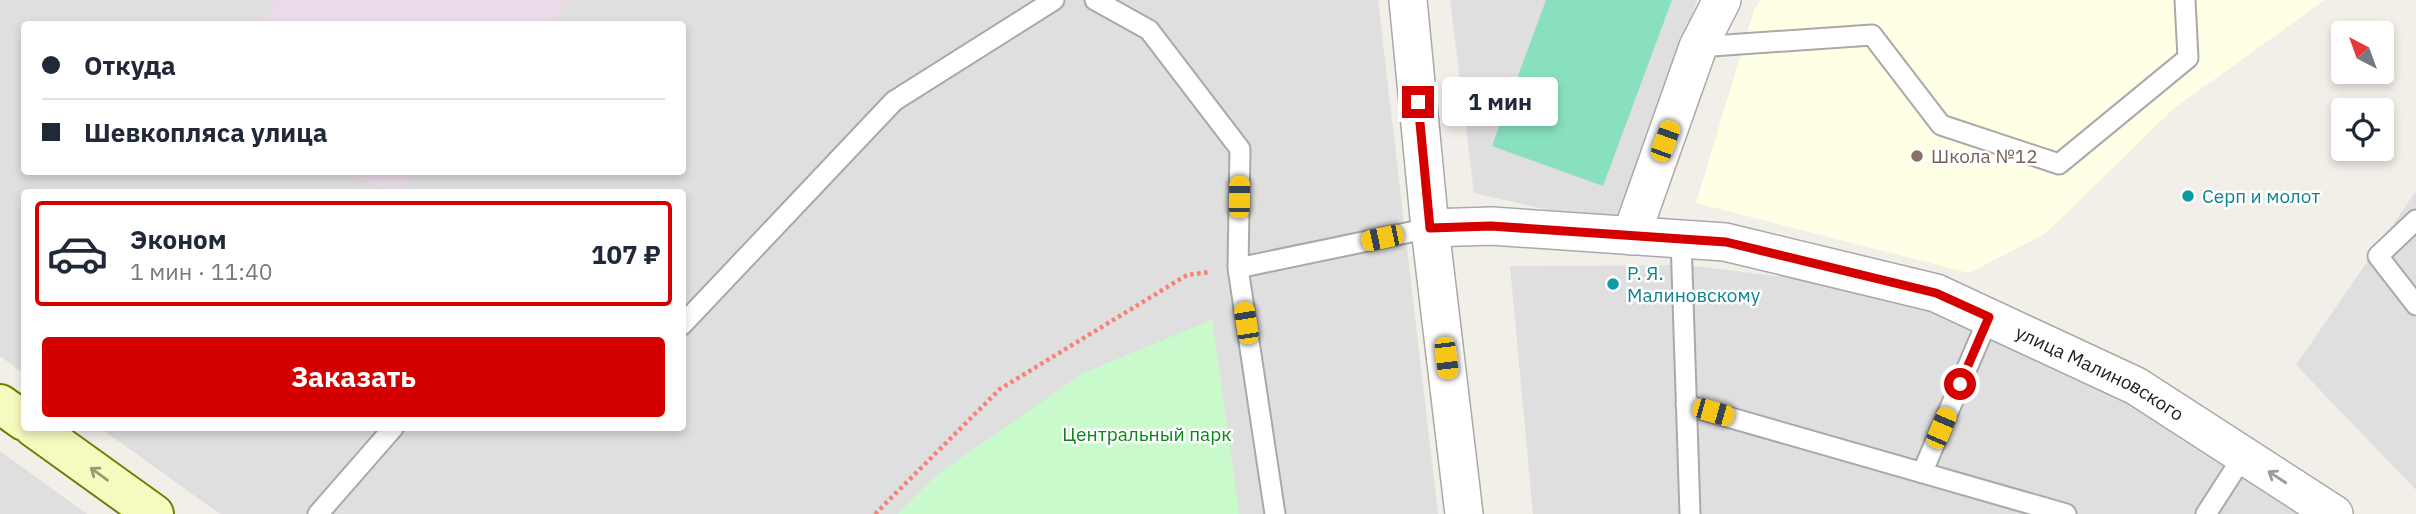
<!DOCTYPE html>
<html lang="ru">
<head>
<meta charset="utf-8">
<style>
  :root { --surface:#fff; --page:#f6f6f7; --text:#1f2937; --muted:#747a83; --line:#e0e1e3; --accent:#d40000 }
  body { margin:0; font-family:"IBM Plex Sans",sans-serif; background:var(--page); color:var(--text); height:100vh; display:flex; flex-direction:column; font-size:26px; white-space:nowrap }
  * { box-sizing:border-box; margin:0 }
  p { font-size:23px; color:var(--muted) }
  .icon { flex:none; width:38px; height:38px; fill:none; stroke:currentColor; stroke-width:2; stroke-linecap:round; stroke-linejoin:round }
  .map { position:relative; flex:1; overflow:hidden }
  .details { position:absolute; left:21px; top:189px; width:665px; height:242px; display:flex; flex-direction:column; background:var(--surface); border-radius:7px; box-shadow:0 4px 10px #0003 }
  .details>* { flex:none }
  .guide { position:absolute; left:21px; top:21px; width:665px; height:154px; border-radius:7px; box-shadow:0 4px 10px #0003; display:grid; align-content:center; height:154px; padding:0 21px; background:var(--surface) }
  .needle { width:46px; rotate:319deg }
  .controls { position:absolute; left:2331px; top:21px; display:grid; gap:14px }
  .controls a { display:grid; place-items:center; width:63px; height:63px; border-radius:7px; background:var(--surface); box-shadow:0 4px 10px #0003; font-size:35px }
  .end { position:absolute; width:32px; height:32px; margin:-16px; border:9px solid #d40000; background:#fff; box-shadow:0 0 0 4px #fff }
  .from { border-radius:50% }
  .bubble { position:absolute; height:49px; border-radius:7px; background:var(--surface); box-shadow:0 4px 10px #0003; font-size:23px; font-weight:800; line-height:49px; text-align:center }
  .car { position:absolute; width:21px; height:42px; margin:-21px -10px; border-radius:9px; box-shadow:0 0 5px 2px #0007; background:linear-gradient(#f5c518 24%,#345 0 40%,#f5c518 0 76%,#345 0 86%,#f5c518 0) }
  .guide b { display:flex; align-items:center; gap:24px; height:66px; font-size:26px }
  .guide b+b { border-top:2px solid var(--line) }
  .guide i { width:18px; height:18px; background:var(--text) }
  ul { padding:12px 0 0; list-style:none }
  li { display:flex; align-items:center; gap:21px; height:105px; margin:0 14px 10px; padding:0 7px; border:4px solid transparent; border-radius:7px }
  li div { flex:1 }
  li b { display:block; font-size:26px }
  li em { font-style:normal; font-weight:800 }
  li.selected { border-color:var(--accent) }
  li>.icon { width:63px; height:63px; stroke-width:1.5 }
  .action { display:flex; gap:14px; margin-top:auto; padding:14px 21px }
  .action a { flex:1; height:80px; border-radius:7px; background:var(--accent); color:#fff; font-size:28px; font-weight:800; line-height:80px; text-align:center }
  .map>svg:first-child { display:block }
  .residential { fill:#e0dfdf; fill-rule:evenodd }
  .industrial { fill:#ebdbe8 }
  .education { fill:#ffffe5 }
  .park { fill:#c8facc }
  .pitch { fill:#88e0be }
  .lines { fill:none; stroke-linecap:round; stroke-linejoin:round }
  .lane-casing { stroke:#a9a9a9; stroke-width:23 }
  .street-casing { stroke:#a9a9a9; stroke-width:40 }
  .secondary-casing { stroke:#707d05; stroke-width:42 }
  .path { stroke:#fa8072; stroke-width:4.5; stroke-dasharray:3.5 3.5; stroke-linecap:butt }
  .lane { stroke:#fff; stroke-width:19 }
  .street { stroke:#fff; stroke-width:37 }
  .secondary { stroke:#f7fabf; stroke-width:38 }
  .oneway { stroke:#979978 }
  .oneway2 { stroke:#9c9c9c }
  .route { stroke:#d40000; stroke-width:9 }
  .education-dot { fill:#8d6e63; stroke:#fff; stroke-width:2.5 }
  .culture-dot { fill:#0f9aa8; stroke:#fff; stroke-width:2.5 }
  .labels { text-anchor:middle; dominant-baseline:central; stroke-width:5; stroke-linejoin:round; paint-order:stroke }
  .education-label { font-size:19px; fill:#785e54; stroke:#fff; text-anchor:start }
  .culture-label { font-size:19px; fill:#0d838f; stroke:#fff; text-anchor:start }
  .street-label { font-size:19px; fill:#222; stroke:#fff }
  .park-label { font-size:19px; fill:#0c8416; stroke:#fff }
</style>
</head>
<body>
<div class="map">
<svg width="2416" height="514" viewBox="0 0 2416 514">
  <rect width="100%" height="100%" fill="#f2efe9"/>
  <path class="residential" d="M0,0H1378L1438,514H1239L1212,321L938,474L898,514H220L99,427H682V192H24V374L0,356ZM24,24H682V172H24Z
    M1450,0H1697L1616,226L1474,193Z
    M2416,191V490L2296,365Z
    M1687,265L1858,286L2066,353L2320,514H1533L1510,266Z
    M0,451L87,514H0Z"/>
  <path class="industrial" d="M278,0H570L548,24H260Z
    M334,172H416L398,191Z"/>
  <path class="education" d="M1761,0H2325L2173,109L2045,234L1969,273L1696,203L1754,10Z"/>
  <path class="park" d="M1212,320L1239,514H898L938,474L1083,373Z"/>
  <path class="pitch" d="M1546,0H1672L1603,186L1492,146Z"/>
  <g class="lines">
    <g class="lane-casing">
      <path id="lane" d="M1095,0L1149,30L1240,149L1238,268L1430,228
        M1698,47L1872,35L1941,125L2059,164L2188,58L2185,0
        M2416,220L2378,256L2416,305
        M1681,239L1690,514
        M1238,268L1275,514
        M682,325L894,101L1054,0
        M1686,405L2066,514
        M1922,473L1989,317
        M318,514L394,427
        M2206,514L2244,455"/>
    </g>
    <g class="street-casing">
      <g id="street">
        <path d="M1408,0L1430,228L1464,514"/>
        <path id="s1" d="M1430,228L1491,226L1725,242L1936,293L2136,386L2334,514"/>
        <path d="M1631,236L1698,47L1722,0"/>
      </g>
    </g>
    <g class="secondary-casing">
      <path id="secondary" d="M0,404L24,421
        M33,427L154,514"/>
    </g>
    <path class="path" d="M875,514L1000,389L1187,275L1210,272"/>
    <use href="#lane" class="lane"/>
    <use href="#street" class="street"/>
    <use href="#secondary" class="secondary"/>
  </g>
  <defs><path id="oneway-shaft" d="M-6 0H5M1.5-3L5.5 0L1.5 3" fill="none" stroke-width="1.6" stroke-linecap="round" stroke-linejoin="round" transform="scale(1.75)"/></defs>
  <use class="oneway" href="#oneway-shaft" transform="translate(99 474) rotate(-144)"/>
  <use class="oneway2" href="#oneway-shaft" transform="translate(2277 477) rotate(-147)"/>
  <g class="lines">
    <path class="route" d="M1418,102L1430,228L1491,226L1726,242L1936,293L1989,317L1960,384"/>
  </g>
  <circle class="education-dot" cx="1917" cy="156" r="7"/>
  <g class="culture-dot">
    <circle cx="2188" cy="196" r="7"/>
    <circle cx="1613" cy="284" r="7"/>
  </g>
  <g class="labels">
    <g class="education-label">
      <text x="1931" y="156">Школа №12</text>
    </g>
    <g class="culture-label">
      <text x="2202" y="196">Серп и молот</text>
      <text x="1627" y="273">Р. Я.<tspan x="1627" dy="22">Малиновскому</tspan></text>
    </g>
    <g class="street-label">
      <text stroke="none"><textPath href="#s1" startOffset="695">улица Малиновского</textPath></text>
    </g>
    <g class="park-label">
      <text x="1147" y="434">Центральный парк</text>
    </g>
  </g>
</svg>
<div class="controls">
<a><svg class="needle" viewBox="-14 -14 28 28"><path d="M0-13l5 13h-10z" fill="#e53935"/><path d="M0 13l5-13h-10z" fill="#747a83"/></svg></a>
<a><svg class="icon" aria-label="locate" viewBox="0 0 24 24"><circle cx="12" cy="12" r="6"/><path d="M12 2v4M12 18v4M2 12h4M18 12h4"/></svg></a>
</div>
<i class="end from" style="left:1960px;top:384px"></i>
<i class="end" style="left:1418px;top:102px"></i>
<div class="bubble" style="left:1442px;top:77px;width:116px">1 мин</div>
<i class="car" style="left:1665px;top:141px;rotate:20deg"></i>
<i class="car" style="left:1239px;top:197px;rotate:1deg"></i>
<i class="car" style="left:1382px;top:238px;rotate:258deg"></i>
<i class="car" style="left:1246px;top:323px;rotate:351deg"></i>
<i class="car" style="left:1446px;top:358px;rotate:173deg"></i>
<i class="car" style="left:1713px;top:412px;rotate:106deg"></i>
<i class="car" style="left:1941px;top:428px;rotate:23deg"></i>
<div class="guide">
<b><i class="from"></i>Откуда</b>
<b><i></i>Шевкопляса улица</b>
</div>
<section class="details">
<ul>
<li class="selected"><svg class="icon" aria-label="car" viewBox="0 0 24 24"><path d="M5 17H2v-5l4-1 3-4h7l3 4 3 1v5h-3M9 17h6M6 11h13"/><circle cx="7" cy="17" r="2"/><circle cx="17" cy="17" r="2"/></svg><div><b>Эконом</b><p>1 мин · 11:40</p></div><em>107 ₽</em></li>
</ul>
<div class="action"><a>Заказать</a></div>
</section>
</div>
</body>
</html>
